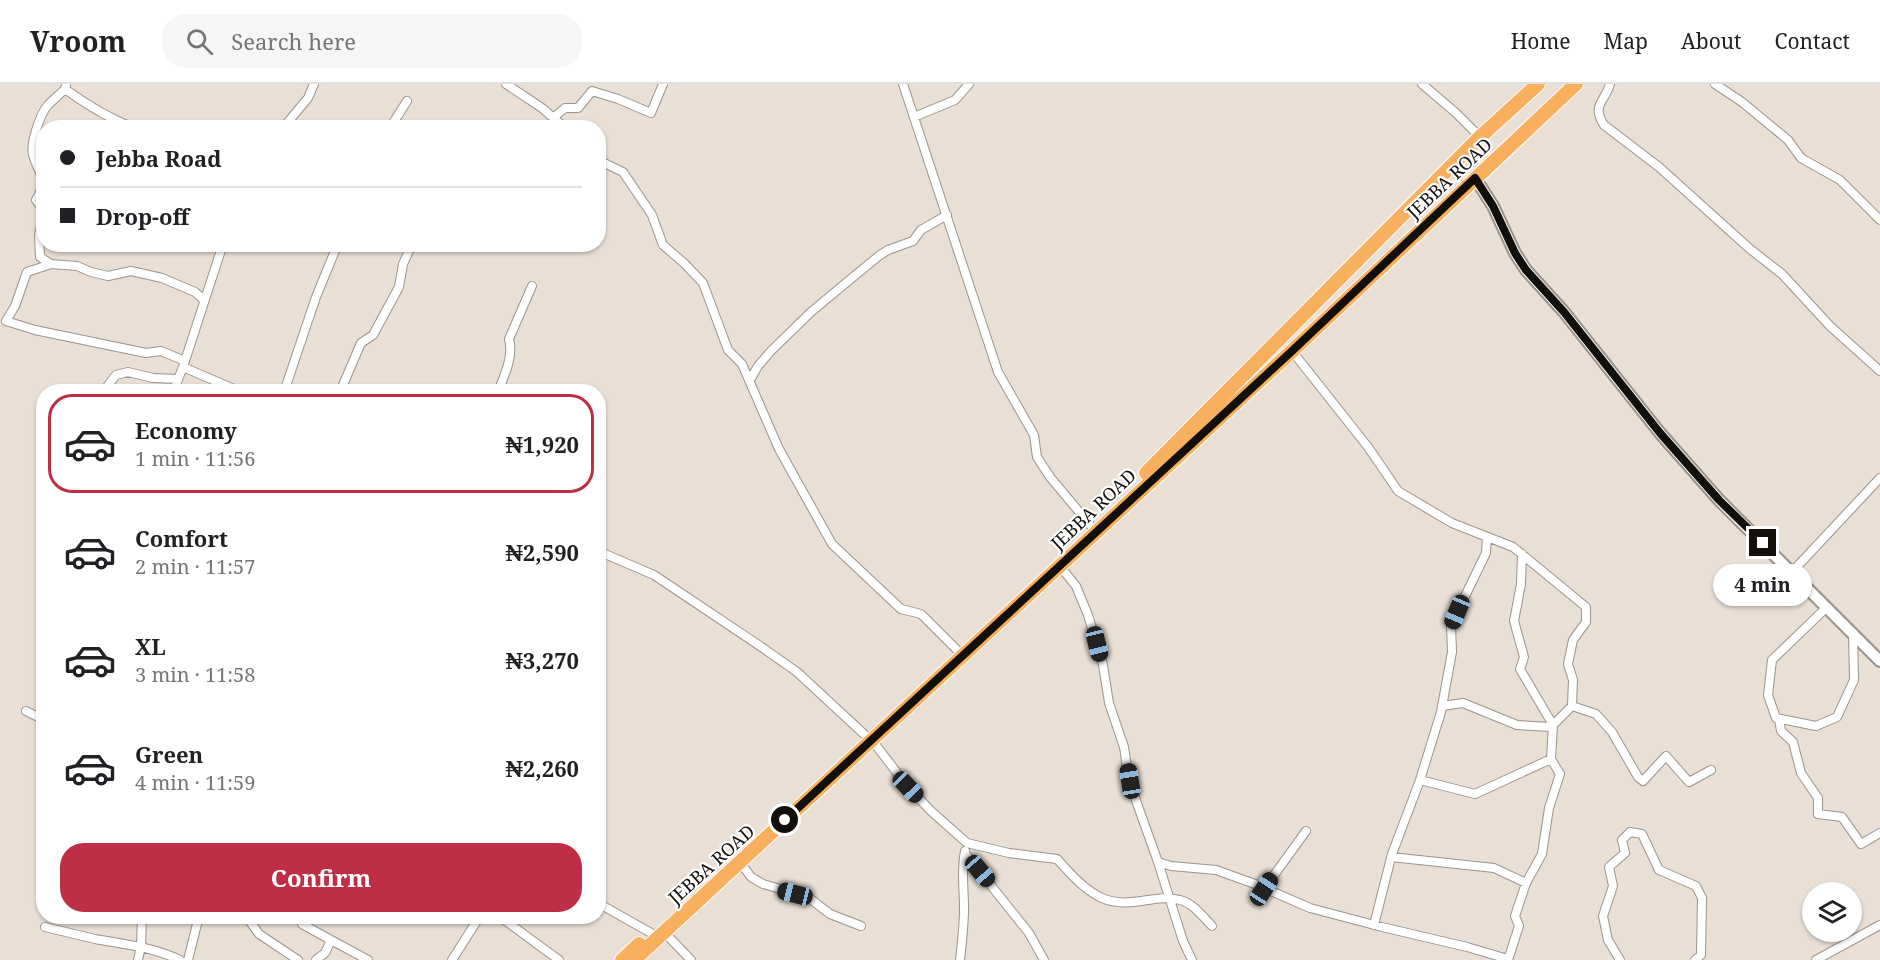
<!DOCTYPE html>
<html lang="en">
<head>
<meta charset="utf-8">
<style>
  :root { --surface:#fff; --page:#f6f6f6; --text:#202124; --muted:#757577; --line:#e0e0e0; --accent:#bf2e45 }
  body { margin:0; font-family:"Noto Serif",serif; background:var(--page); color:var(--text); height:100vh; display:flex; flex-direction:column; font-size:22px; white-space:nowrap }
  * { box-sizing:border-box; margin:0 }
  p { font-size:20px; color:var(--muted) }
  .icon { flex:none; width:33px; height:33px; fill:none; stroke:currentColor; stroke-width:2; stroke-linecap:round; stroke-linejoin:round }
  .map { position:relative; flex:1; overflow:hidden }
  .drawer { position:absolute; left:36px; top:300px; width:570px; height:540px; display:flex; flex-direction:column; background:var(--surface); border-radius:24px; box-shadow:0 2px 4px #0004 }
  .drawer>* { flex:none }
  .hud { position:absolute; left:36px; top:36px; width:570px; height:132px; border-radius:24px; box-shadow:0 2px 4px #0004; display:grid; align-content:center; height:132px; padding:0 24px; background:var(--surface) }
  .tools { position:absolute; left:1802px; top:798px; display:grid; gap:12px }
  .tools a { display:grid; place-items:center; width:60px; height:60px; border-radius:50%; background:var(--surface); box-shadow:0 2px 4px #0004; font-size:30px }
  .end { position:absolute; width:27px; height:27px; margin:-14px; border:8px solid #13100c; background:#fff; box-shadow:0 0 0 3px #fff }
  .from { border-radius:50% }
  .bubble { position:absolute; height:42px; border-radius:21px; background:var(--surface); box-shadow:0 2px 4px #0004; font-size:20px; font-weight:700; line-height:42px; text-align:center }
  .car { position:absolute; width:18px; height:36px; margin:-18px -9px; border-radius:8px; box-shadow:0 0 4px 2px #0007; background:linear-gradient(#222 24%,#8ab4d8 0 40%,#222 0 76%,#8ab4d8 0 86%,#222 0) }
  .hud b { display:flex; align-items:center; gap:21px; height:57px; font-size:22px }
  .hud b+b { border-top:2px solid var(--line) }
  .hud i { width:15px; height:15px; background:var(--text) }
  ul { padding:10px 0 0; list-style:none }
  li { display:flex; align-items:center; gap:18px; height:99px; margin:0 12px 9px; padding:0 12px; border:3px solid transparent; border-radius:24px }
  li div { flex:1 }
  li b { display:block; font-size:22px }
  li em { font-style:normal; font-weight:700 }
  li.on { border-color:var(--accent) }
  li>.icon { width:54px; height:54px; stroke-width:1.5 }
  .action { display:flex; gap:12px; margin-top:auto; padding:12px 24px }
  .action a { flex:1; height:69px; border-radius:24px; background:var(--accent); color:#fff; font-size:24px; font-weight:700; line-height:69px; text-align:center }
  header { display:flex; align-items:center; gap:36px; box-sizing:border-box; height:84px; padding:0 30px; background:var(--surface); border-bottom:2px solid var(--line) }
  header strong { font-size:28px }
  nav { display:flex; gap:33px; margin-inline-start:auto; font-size:21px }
  .search { width:420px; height:54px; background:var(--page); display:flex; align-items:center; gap:15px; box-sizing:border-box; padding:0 21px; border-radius:24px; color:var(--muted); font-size:22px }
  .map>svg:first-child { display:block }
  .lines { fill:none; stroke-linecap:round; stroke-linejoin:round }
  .street-casing { stroke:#9c938a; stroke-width:10 }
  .secondary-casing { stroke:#9c938a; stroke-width:14 }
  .highway-casing { stroke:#fff; stroke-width:16 }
  .street { stroke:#fff; stroke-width:8 }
  .secondary { stroke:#fff; stroke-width:10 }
  .highway { stroke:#f9b05e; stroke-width:14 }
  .route { stroke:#13100c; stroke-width:8 }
  .labels { text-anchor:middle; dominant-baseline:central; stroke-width:4.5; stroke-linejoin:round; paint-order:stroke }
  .street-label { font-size:18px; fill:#13100c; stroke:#fff }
</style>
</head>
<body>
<header>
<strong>Vroom</strong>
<div class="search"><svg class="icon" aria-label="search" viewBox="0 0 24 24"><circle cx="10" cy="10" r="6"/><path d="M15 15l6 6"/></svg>Search here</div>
<nav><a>Home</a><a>Map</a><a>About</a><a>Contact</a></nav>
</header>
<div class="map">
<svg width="1880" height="876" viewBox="0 0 1880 876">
  <rect width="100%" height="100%" fill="#e9dfd5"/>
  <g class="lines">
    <g class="street-casing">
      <path id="street" d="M506,0L542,24L565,44
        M903,0L998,288L1034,351L1037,373L1050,393L1091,442
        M1422,0L1456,29L1480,53
        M1610,0C1605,18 1591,21 1604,41L1659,83L1750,165L1782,190L1830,242L1880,287
        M1715,0L1742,18L1788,56L1801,74L1840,96L1880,136
        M66,1L65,5C87,21 108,34 134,44
        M914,33L955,16L969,0
        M553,34L565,24H578L592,7L618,15L651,29L663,0
        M283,44L308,14L314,0
        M390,44L407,17
        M598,76L623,88L652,131L663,161L685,180L703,199L728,266L742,280L779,365L832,460L901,525L921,530L957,566
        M44,127L36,116C49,93 39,92 33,71C30,60 40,30 48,21C53,16 60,10 65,5
        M44,128L39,151L40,173L51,180L77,182L91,188L108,192L131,187L162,194L195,208L204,216
        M51,180L27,188L15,222L6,237L35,246L146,269L161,267L185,277
        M1292,267L1368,363L1398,407L1452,439L1513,463L1586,523V538L1573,556L1568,580L1573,596L1572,622
        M183,283L241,308
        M750,296L758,282L771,267L811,228L841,203L880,171L888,166L913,157L921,146L947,131
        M103,308L116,291L128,288L153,294L178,295
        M173,308L183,283L223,160
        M284,308L316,213L337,162L334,160
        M340,308L361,259L373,251L399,203L403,180L412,160
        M498,308C504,292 514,272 509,255L532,202
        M598,467L654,491L763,564L797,588L865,651
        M1059,481L1076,502L1088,531L1103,581L1109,619L1124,663L1129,697L1158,778L1183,857L1192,876
        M1792,488L1880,394
        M1827,523L1772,576L1768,611L1776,634L1816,642L1837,633L1854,596L1853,549
        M1442,622L1463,619L1517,641L1551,643L1572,622L1596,630L1612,648L1638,693L1643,697L1666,672L1689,698L1711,686
        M26,627L44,636
        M1779,635L1781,647L1793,658L1801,689L1818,714V730L1842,733L1861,760L1880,749
        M871,655L908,703L931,727L967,759L1009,769L1057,775C1070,789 1084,806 1102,814C1129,826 1156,809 1180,816C1193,819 1203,833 1212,842
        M1420,696L1475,710L1551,675L1553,641L1520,585L1524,573L1514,537L1521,500L1522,470
        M43,734L44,736
        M965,769L1029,849L1044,876
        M1391,773L1494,784L1526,799
        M740,778L751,793L763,800L808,813L830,830L861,842
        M1158,778L1171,782L1216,786L1255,800L1310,824L1382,843L1467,863L1508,875
        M1264,805L1306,747
        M598,819L651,849
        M246,832L259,850L298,876
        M499,832L559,876
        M302,840L331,856L325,869L316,876
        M1374,841L1392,770L1420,696L1441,628L1452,568L1451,541L1486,469L1487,453
        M45,843C61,847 78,851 95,855C124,860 152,863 180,876
        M664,848L691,876
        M331,856L368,876
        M138,876L141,862L142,832
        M188,876L199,832
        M452,876L480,832
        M960,876C962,859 964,841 964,824C964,804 961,786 965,767
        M1508,876L1519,842L1515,832L1526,799L1542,770L1549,724L1560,690L1551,675
        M1620,876L1608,856L1603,832L1613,802L1609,783L1625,769L1622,756L1630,748L1642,750L1659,786L1696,802L1702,814L1701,871L1695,876
        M1816,876L1880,841"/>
    </g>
    <g class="secondary-casing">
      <path id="secondary" d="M1475,94L1493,122L1515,169L1526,186L1564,228L1660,349L1719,416L1880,577"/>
    </g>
    <g class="highway-casing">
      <path id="highway" d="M1146,389L1480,53L1538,0
        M622,876L639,860
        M634,876L1292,267L1576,0"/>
    </g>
    <use href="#street" class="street"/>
    <use href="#secondary" class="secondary"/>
    <use href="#highway" class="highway"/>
  </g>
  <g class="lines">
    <path class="route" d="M785,736L1292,267L1475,94L1493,122L1515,169L1526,186L1564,228L1660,349L1719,416L1763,459"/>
  </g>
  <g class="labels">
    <g class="street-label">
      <text transform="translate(1449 94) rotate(-43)">JEBBA ROAD</text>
      <text transform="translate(1093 425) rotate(-43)">JEBBA ROAD</text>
      <text transform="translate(711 780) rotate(-42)">JEBBA ROAD</text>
    </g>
  </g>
</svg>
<div class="tools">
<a><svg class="icon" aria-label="layers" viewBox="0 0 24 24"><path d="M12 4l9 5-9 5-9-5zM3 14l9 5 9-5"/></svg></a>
</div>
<i class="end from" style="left:785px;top:736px"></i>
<i class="end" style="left:1763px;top:459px"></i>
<div class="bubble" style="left:1713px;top:480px;width:99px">4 min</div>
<i class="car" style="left:1457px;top:528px;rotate:203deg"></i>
<i class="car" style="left:1097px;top:560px;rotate:166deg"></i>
<i class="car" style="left:1130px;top:697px;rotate:351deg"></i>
<i class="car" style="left:908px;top:703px;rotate:136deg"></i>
<i class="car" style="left:980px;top:787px;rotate:139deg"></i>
<i class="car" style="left:1264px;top:805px;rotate:33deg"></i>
<i class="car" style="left:795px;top:810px;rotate:284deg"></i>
<div class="hud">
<b><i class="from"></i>Jebba Road</b>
<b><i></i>Drop-off</b>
</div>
<section class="drawer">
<ul>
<li class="on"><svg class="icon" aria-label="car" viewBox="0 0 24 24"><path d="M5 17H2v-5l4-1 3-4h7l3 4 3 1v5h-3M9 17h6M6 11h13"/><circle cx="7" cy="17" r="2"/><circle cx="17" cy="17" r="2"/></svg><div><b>Economy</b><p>1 min · 11:56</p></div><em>₦1,920</em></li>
<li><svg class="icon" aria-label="car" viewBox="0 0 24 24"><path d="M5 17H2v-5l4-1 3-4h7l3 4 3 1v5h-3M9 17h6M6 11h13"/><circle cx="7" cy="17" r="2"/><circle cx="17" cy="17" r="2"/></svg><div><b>Comfort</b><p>2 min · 11:57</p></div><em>₦2,590</em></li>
<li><svg class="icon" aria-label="car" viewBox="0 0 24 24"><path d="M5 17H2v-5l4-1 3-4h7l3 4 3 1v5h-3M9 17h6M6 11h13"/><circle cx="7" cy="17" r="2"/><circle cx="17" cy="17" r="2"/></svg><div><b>XL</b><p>3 min · 11:58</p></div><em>₦3,270</em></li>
<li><svg class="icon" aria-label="car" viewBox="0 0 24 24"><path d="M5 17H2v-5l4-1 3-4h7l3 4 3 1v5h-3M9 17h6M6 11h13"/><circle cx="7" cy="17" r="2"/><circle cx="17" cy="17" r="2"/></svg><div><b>Green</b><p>4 min · 11:59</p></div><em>₦2,260</em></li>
</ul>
<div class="action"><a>Confirm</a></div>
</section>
</div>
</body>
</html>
